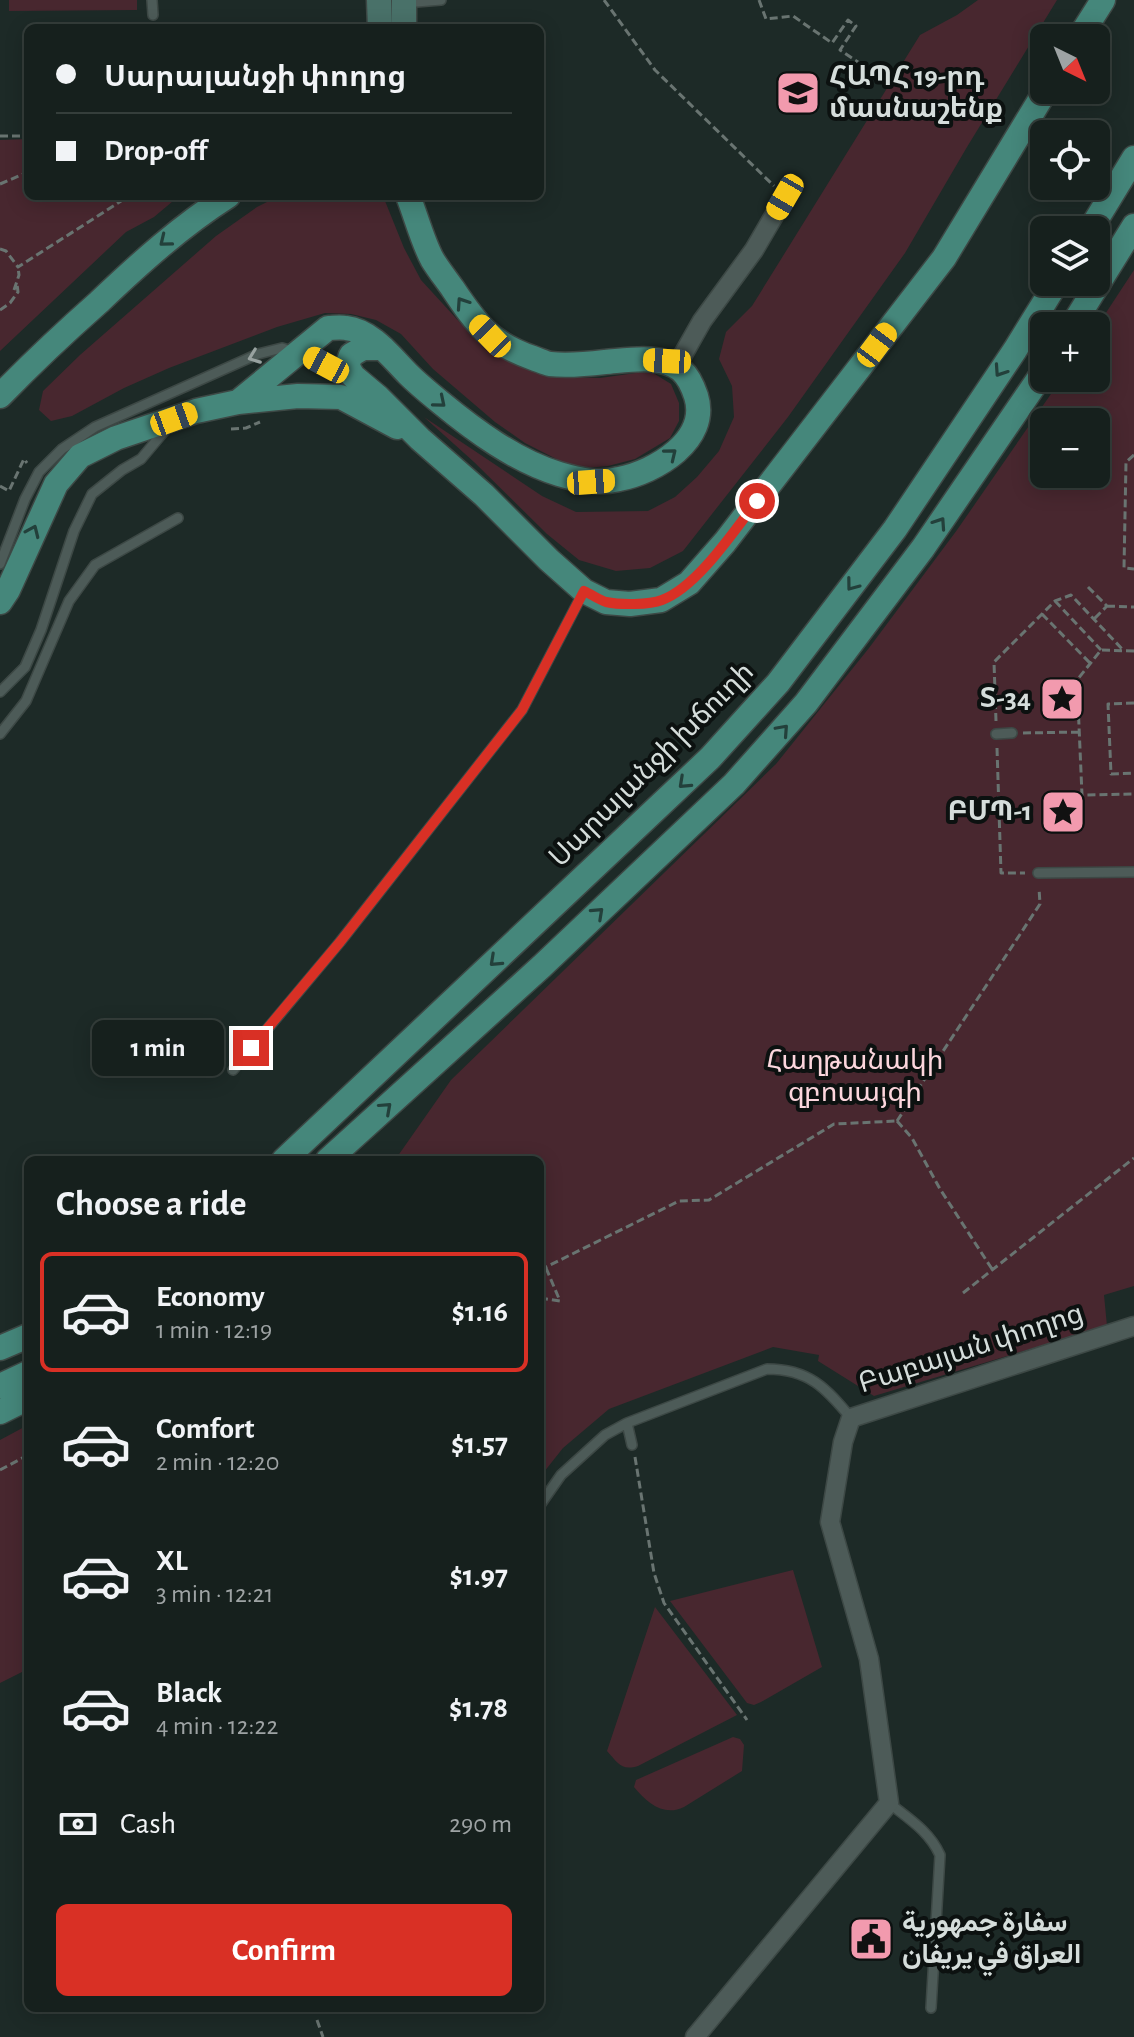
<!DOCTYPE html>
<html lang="en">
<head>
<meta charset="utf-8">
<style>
  :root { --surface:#16201d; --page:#232d2a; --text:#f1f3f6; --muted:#9ea3a4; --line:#353e3b; --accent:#d93025 }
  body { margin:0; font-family:"Alegreya Sans",Vazirmatn,"Noto Sans Armenian",sans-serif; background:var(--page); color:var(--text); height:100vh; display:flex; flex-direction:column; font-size:30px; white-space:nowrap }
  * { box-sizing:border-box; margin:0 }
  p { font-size:26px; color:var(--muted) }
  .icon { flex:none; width:44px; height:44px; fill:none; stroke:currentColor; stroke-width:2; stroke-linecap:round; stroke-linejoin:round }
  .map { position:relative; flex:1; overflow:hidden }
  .sheet { position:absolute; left:24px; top:1156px; width:520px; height:856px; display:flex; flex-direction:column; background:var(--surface); border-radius:12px; box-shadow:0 4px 20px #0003,0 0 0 2px var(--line) }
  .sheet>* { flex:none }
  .banner { position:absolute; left:24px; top:24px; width:520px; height:176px; border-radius:12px; box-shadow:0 4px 20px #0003,0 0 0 2px var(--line); display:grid; align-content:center; height:176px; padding:0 32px; background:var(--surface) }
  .needle { width:52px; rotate:137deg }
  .tools { position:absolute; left:1030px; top:24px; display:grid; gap:16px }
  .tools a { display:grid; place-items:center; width:80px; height:80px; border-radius:12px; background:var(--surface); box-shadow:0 4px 20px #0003,0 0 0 2px var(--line); font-size:40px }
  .end { position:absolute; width:36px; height:36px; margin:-18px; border:10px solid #d93025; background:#fff; box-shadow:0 0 0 4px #fff }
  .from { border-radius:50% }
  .bubble { position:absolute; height:56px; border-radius:12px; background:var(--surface); box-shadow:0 4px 20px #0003,0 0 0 2px var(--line); font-size:26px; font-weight:700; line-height:56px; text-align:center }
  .car { position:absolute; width:24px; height:48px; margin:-24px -12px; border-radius:10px; box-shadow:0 0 6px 2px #0007; background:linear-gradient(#f5c518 24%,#345 0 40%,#f5c518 0 76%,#345 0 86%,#f5c518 0) }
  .banner b { display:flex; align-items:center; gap:28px; height:76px; font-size:30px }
  .banner b+b { border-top:2px solid var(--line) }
  .banner i { width:20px; height:20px; background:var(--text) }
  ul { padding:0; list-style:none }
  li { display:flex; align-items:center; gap:24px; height:120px; margin:0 16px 12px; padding:0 16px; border:4px solid transparent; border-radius:12px }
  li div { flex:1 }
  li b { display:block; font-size:30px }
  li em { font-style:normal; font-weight:700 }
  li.current { border-color:var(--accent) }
  li>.icon { width:72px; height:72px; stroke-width:1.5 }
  h2 { padding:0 32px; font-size:36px; line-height:96px }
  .pay { display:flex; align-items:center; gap:20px; height:88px; padding:0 32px; font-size:30px }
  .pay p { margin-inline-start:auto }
  .primary-button { display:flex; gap:16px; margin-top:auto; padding:16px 32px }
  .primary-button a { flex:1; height:92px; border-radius:12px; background:var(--accent); color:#fff; font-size:32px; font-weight:700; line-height:92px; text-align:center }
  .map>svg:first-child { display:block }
  .green { fill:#48272f; fill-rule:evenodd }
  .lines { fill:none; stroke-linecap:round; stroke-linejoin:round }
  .lane-casing { stroke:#3d4845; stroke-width:12 }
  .street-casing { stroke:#3d4845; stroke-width:21 }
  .secondary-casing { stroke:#3d4845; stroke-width:27 }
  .primary-casing { stroke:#3d4845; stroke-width:27 }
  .path { stroke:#697471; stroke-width:3; stroke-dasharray:8 4; stroke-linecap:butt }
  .lane { stroke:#4d5b58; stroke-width:9 }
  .street { stroke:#4d5b58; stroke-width:18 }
  .secondary { stroke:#497169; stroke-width:24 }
  .primary { stroke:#45877b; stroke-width:24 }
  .oneway { stroke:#23403b }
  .oneway2 { stroke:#98a2a0 }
  .route { stroke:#d93025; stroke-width:10 }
  .labels { text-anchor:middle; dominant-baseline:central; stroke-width:8; stroke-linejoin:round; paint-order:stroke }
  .poi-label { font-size:28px; font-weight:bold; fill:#d5dddb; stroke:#0c1110; text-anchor:start }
  .street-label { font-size:28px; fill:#d5dddb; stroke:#0c1110 }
  .park-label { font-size:28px; fill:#fcd6dd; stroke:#0c1110 }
</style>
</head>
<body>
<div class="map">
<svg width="1134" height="2037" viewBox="0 0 1134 2037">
  <rect width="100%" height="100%" fill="#1d2a27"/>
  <path class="green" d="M9,0H137V10L9,11Z
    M978,0H1057L967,147L905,253L788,417L683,551L650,568L616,571L579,560L547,534L474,462L424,417L542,496L576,512L648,511L675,497L697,477L719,451L734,417L732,386L719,359L726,332L752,306L920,35L957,15Z
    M28,139V196H179L154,217L126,232L0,351V140Z
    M279,196H383L404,248L421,280L476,340L504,358L536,371L570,377L600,378L650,371L671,384L679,403V421L670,438L635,459L608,466L576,469L525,443L495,422L433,369L401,334L376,320L351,314L325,313L277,327L169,368L124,388L72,416L51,421L39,410L43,391L80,355L216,236L257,207Z
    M1134,270V1286L1104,1295L1107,1326L874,1396L818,1361L819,1355L773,1347L609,1409L563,1448L540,1477V1160H395L451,1080L776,764L869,648L957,530L1062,378H1096V328ZM1044,422H1096V474H1044Z
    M28,1425V1669L0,1683V1440Z
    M793,1570L822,1667L761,1702L754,1705L747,1703L670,1601Z
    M655,1607L737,1715L638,1766C621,1771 618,1763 607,1751Z
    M733,1737L740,1739L744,1745L742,1771L684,1807C664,1817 647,1803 634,1787L636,1780Z"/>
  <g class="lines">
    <g class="lane-casing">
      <path id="lane" d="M152,0L153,15
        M404,3L441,0
        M0,564L25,499L39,472L62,449L95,427L258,354L282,348L310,357L346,374
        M0,692L25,667L41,630L74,531L92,494L122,470L141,459L167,428
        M0,734L26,701L69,601L95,565L178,518
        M996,734L1012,733
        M1038,873L1134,872
        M233,1070L340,942L522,710L584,591
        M627,1423L632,1445
        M540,1505L561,1475L605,1435L627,1423L767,1369C809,1369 826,1388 851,1418
        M889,1803C909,1819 929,1831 940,1855L931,2008"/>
    </g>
    <g class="street-casing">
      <path id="street" d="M676,367L702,321L754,250L785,197
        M695,2037L889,1803L869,1659L830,1522L843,1442L851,1418L1134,1326"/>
    </g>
    <g class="secondary-casing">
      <path id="secondary" d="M379,0L380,28
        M404,28V0"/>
    </g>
    <g class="primary-casing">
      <path id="primary" d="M1079,38L1103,0
        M1090,230L1134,158
        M1072,326L1134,226
        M383,348H363L351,355L347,366L353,376L378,397L420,439L484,495L549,560L584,591L606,602L630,604L661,600L689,583L725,542L944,258L1046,90
        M0,396C32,363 65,332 99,302C140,263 181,226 228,196
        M238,402L328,328C333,328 340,327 346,328C372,331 391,357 408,374C418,384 429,393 440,402C475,431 516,461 559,474C579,480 598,484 619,479C655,472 710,440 696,396C693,387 689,377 681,370C661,354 630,360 605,362C588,364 568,366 550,364C545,363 539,360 533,358C490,343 477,325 453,289C446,279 438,269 432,259C422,240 416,216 408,196
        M0,602L8,590L56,484L80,456L116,438L196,411L238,402L298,396L341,397L397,427
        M284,1160L710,758L778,683L895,529L1015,350L1057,282
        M328,1160L542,966L734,784L806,703L923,548L1044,371
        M0,1348L28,1336
        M0,1386L28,1373
        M0,1412L28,1398"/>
    </g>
    <path class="path" d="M604,0L655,70L774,186
      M759,0L766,19L793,16L832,43L848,20L856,26L840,50L870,70
      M0,136H28
      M27,137L28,154
      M0,184L28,172
      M0,249L6,251L18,267L129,196
      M14,290L19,275L18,267
      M0,310L10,303L18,292L17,284
      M231,429L246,428L260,422
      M1134,455L1126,462L1124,568L1134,569
      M0,486L9,491L24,459L27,463
      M1088,587L1107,606L1094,619
      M1055,601L1101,650
      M1107,606L1134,607
      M1042,614L1090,663
      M1134,651L1101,650L1077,680L1082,795L1134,794
      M1134,703L1108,704L1111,774L1134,773
      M996,721L994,662L1055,601L1071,595L1124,651
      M1023,733L1079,732
      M997,748L1001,873H1025
      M897,1121L1040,904L1039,888
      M897,1121L912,1138L940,1189L992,1269
      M540,1270L679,1201L709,1200L834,1124L897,1121
      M963,1293L1134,1158
      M540,1298L560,1301L546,1268
      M635,1457L654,1573L664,1603L747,1720
      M0,1470L28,1455
      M317,2020L323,2037"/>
    <use href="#lane" class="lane"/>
    <use href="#street" class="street"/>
    <use href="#secondary" class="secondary"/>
    <use href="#primary" class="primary"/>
  </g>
  <defs><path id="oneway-chevron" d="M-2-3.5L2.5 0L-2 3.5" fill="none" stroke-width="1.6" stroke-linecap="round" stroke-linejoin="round" transform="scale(2)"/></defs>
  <g class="oneway">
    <use href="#oneway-chevron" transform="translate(165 241) rotate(141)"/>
    <use href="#oneway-chevron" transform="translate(462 303) rotate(-124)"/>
    <use href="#oneway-chevron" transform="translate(1000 371) rotate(124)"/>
    <use href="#oneway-chevron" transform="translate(440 402) rotate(40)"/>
    <use href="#oneway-chevron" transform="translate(671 454) rotate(-39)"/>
    <use href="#oneway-chevron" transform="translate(940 523) rotate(-56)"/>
    <use href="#oneway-chevron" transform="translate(33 531) rotate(-66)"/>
    <use href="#oneway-chevron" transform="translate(852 585) rotate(127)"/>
    <use href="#oneway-chevron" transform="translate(783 730) rotate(-48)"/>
    <use href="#oneway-chevron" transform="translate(684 783) rotate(137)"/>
    <use href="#oneway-chevron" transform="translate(598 913) rotate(-43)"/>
    <use href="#oneway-chevron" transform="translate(495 961) rotate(137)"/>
    <use href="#oneway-chevron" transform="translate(386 1108) rotate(-42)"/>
  </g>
  <use class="oneway2" href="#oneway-chevron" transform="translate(254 357) rotate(159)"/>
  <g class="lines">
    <path class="route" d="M251,1048L340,942L522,710L584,591C591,594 599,600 606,602C620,605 649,605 662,600C697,587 734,531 757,501"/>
  </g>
  <defs>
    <g id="university-square" transform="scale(2.3)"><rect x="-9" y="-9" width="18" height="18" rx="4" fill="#f29aae" stroke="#0c1110"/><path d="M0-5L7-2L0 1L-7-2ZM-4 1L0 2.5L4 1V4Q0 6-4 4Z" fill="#111"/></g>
    <g id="sight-square" transform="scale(2.3)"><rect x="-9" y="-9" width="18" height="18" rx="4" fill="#f29aae" stroke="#0c1110"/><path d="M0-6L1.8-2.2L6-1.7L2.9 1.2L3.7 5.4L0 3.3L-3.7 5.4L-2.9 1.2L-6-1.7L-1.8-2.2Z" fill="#111"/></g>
    <g id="civic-square" transform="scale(2.3)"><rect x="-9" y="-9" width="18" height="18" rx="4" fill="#f29aae" stroke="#0c1110"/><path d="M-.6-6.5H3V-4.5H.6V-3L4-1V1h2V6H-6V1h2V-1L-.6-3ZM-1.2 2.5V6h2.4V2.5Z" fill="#111"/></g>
  </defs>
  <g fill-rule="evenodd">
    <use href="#university-square" x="798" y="93"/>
    <use href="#sight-square" x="1062" y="699"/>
    <use href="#sight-square" x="1063" y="812"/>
    <use href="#civic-square" x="871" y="1939"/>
  </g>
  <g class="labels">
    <g class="poi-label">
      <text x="829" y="77">ՀԱՊՀ 19-րդ<tspan x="829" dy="32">մասնաշենք</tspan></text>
      <text x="1031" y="699" text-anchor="end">Տ-34</text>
      <text x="1032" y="812" text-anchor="end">ԲՄՊ-1</text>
      <text x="902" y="1923">سفارة جمهورية<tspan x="902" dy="32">العراق في يريفان</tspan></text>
    </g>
    <g class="street-label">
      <text transform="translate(652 765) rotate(-45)">Սարալանջի խճուղի</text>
      <text transform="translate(971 1349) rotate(-18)">Բաբայան փողոց</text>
    </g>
    <g class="park-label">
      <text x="855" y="1061">Հաղթանակի<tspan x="855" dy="32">զբոսայգի</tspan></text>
    </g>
  </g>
</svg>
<div class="tools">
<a><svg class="needle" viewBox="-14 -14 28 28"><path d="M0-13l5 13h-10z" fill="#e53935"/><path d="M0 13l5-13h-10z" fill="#9ea3a4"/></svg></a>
<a><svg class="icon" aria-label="locate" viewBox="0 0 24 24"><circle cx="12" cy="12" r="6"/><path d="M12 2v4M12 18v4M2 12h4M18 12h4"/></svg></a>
<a><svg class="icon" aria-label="layers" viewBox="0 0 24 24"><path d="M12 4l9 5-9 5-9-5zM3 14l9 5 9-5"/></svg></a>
<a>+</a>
<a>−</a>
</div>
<i class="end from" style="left:757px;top:501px"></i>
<i class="end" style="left:251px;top:1048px"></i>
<div class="bubble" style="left:92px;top:1020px;width:132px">1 min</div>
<i class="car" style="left:785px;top:197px;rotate:210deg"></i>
<i class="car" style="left:490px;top:336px;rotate:316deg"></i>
<i class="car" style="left:877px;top:345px;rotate:37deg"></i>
<i class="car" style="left:667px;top:361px;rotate:273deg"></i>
<i class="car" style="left:326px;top:365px;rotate:298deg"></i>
<i class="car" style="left:174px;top:419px;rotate:70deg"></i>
<i class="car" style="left:591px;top:482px;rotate:86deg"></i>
<div class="banner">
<b><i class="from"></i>Սարալանջի փողոց</b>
<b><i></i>Drop-off</b>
</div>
<section class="sheet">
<h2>Choose a ride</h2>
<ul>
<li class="current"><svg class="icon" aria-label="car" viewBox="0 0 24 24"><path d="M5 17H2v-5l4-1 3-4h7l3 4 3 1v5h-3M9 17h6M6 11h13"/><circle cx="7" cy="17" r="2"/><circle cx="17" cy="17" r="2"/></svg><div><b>Economy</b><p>1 min · 12:19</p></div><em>$1.16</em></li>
<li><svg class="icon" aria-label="car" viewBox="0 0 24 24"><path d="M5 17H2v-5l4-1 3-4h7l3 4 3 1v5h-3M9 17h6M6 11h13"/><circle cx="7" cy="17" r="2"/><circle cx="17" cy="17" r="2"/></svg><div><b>Comfort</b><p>2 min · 12:20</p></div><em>$1.57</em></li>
<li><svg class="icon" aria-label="car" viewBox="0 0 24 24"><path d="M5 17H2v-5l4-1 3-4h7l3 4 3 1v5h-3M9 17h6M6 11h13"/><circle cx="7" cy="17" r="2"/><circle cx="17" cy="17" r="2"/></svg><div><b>XL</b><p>3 min · 12:21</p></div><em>$1.97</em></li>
<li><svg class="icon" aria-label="car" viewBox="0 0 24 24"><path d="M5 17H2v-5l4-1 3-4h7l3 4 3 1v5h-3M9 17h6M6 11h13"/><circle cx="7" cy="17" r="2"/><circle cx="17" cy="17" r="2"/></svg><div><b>Black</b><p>4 min · 12:22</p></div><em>$1.78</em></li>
</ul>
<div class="pay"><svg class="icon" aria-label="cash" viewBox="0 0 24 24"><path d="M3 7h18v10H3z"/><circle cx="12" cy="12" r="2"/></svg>Cash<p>290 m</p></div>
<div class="primary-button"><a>Confirm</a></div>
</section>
</div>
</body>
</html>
